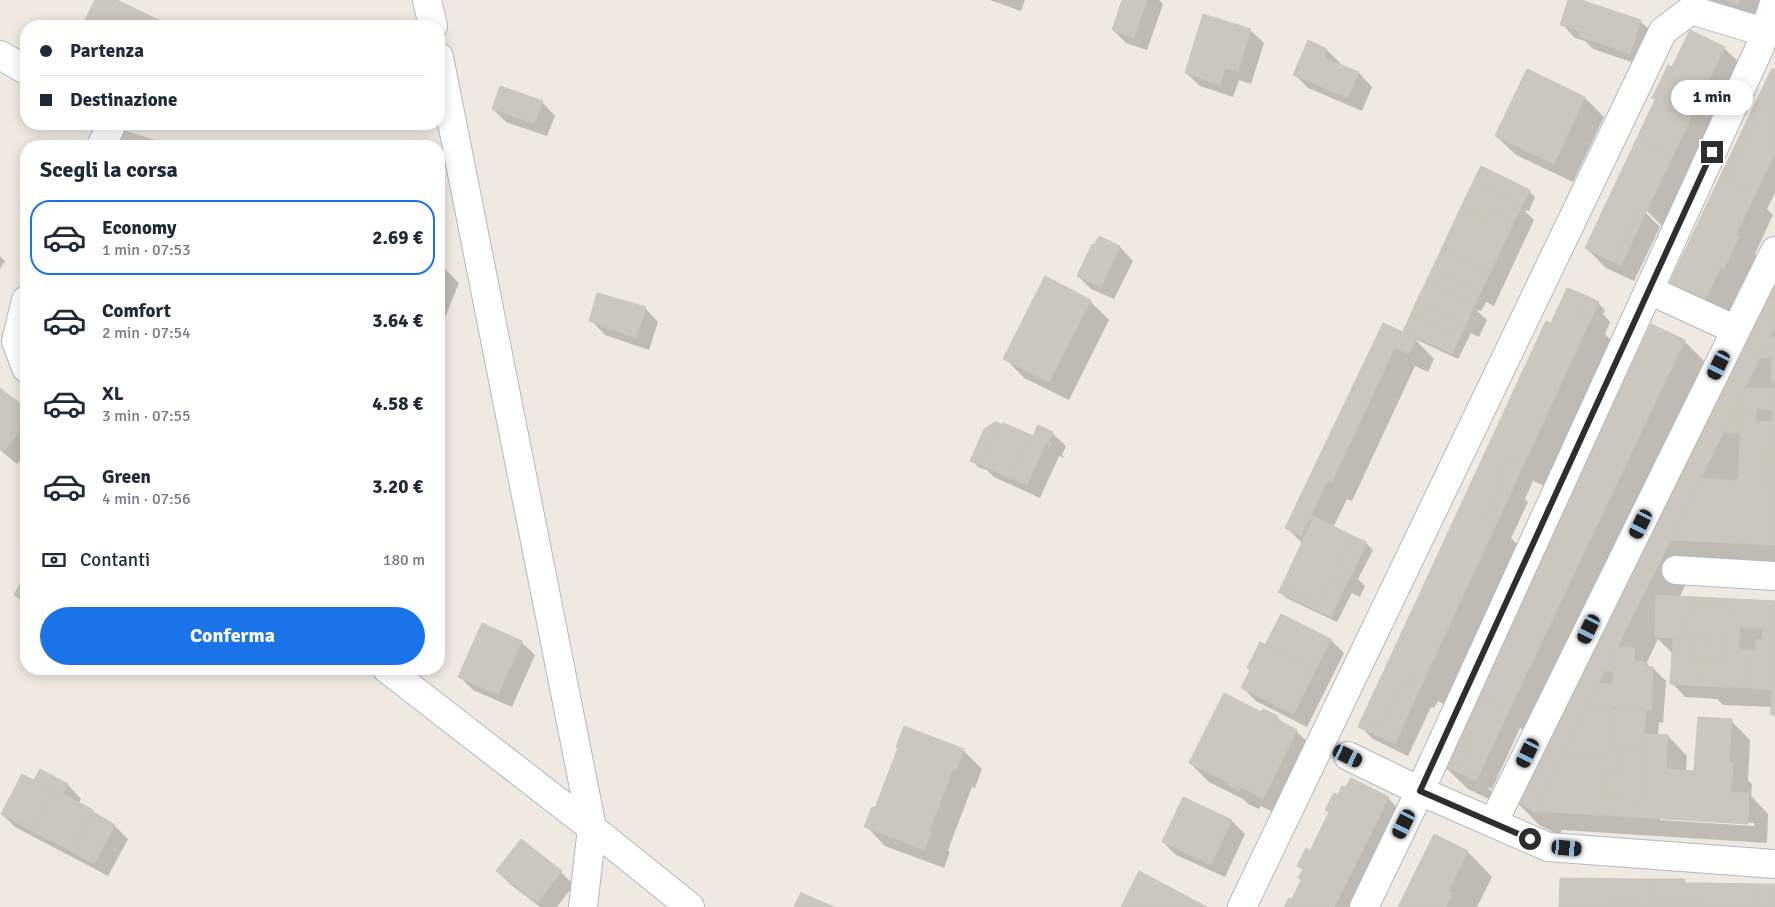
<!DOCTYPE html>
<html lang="it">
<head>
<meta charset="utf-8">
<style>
  :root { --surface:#fff; --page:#f6f6f7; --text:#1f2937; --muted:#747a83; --line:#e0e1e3; --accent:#1a73e8 }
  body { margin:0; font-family:Signika,sans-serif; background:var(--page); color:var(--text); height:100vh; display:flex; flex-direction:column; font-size:19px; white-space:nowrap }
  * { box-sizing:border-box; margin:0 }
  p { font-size:16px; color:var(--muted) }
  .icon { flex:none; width:28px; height:28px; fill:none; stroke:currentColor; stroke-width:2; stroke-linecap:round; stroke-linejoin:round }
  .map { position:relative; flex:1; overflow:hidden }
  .details { position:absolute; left:20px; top:140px; width:425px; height:535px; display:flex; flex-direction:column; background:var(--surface); border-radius:20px; box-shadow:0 2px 12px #0003 }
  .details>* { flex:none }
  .guide { position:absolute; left:20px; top:20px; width:425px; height:110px; border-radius:20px; box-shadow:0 2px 12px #0003; display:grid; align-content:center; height:110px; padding:0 20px; background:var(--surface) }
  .end { position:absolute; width:22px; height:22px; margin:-11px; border:6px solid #2e2e2e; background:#fff; box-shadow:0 0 0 2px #fff }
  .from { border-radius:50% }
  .bubble { position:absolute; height:35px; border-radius:18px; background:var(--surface); box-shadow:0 2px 12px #0003; font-size:16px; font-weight:700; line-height:35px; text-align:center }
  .car { position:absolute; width:15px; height:30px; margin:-15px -8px; border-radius:6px; box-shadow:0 0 4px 1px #0007; background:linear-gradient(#222 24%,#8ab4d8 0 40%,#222 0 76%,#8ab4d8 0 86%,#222 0) }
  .guide b { display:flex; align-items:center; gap:18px; height:48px; font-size:19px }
  .guide b+b { border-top:1px solid var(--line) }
  .guide i { width:12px; height:12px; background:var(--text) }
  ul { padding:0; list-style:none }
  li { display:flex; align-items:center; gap:15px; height:75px; margin:0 10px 8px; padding:0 10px; border:2px solid transparent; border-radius:20px }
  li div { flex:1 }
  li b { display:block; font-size:19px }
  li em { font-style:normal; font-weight:700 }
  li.active { border-color:var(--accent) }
  li>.icon { width:45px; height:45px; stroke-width:1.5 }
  h2 { padding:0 20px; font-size:22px; line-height:60px }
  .pay { display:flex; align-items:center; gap:12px; height:55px; padding:0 20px; font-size:19px }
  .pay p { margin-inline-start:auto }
  .action { display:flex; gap:10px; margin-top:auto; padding:10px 20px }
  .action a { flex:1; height:58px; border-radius:30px; background:var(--accent); color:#fff; font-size:20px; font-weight:700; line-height:58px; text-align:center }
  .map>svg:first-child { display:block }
  .shadow { fill:#0003; fill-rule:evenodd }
  .building { fill:#cbc7bf; stroke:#cbc5ba }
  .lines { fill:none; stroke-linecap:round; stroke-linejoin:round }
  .minor-casing { stroke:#b4b7c1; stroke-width:30 }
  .minor { stroke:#fff; stroke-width:28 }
  .route { stroke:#2e2e2e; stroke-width:6 }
</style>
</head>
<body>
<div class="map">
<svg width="1775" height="907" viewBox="0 0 1775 907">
  <rect width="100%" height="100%" fill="#efe9e1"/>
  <path class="shadow" d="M96,0H114L167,26H83Z
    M990,0H1025L1021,11Z
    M1123,0H1159L1163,4L1147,50L1126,43L1113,30Z
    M1570,0H1578L1640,21L1654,34L1643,66L1593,49L1585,41L1575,38L1562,24Z
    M1711,0H1766L1758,23L1722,10Z
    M1250,30L1264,43L1251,84L1239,80L1233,97L1200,86L1186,73Z
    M1724,48L1744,67L1666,230L1643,207L1641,208L1660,227L1634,281L1606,268L1586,248L1672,69Z
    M1327,50L1340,63L1339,65L1359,73L1372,87L1362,111L1308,88L1295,75Z
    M1775,71V193L1767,209L1773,215L1755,254L1758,257L1743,287L1741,286L1723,324L1668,287Z
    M1585,98L1604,117L1573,182L1516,155L1496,136Z
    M542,102L555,116L547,136L506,122L493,109Z
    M130,124H147L143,130Z
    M116,129L162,145L164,146H111Z
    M1529,191L1535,197L1529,211L1524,210L1534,220L1494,306L1486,302L1481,311L1476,310L1487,320L1479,337L1471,333L1458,359L1415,339L1434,359L1428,372L1415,366L1352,501L1347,499L1333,528L1366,543L1373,550L1358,579L1365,586L1360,597L1352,593L1337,622L1286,598L1280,592L1303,544L1287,528L1384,325L1410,337L1404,330Z
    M1099,238L1120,247L1133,261L1114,299L1091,289L1078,276Z
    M0,256L5,261L0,269Z
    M439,267L446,270L459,283L444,320L439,317Z
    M1775,273V568L1696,564L1679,598L1775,603V717L1772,714V707L1723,705L1717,699L1685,697L1672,683L1673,654L1658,639L1647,662L1649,668H1653L1666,681L1663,723L1659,722L1658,736H1668L1687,756L1686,772H1695L1731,721L1750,740L1748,780L1752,784L1751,796L1768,814L1767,843L1562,830L1559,835L1539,825L1515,800ZM1740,474L1739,482H1736ZM1660,817L1754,823V826L1660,820Z
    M1090,301L1109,320L1069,400L1024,378L1005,358Z
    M1598,303L1605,310L1603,314L1610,322L1605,334L1615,345L1549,488L1533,481L1525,499L1528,502L1511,538L1521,548L1448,706L1438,701L1434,708L1431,707L1408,756L1373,739L1360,726L1551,325Z
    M645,308L658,322L649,350L605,335L590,319Z
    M1652,326L1684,341L1709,366L1534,735L1520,728L1492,789L1487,787L1502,802L1501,805L1468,789L1443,765Z
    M0,389L26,410V452L17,464L0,450Z
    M1052,433L1066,446L1062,455L1065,458L1059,456L1040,498L994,477L987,470L978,467L972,460L1033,437Z
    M25,579L26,580V604L16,595Z
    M1331,640L1344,653L1307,727L1256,701L1243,688L1266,646Z
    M521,642L535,655L512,707L473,690L460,677Z
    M1262,713L1277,717L1286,726L1296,731L1316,750L1283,817L1261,806L1259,809L1248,804L1243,799L1209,782L1190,763Z
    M963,750L982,769L975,788L972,787L948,850L950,852L944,868L885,846L866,826Z
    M41,771L68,785L81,799L78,804L115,826L128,839L108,876L15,827L2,814L35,781Z
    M1339,797L1388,798L1412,823L1371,907H1286L1293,901L1302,881L1303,871L1298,866L1311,853L1330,814L1326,810Z
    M1183,799L1232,821L1245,834L1225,877L1176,855L1163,842Z
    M1435,836L1468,852L1492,877L1477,907H1400Z
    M497,871L561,872L574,885L557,907H540L510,884Z"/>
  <path class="building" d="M95,0H117L167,24L166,26H82Z
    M1122,0H1147L1134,38L1112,30Z
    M1568,0H1581L1641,20L1630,54L1579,36L1580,31L1560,25Z
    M1726,0H1740L1738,4Z
    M1203,14L1251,29L1238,72L1225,68L1220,85L1185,73Z
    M1690,30L1725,47L1672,158L1661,152L1662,150L1637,138L1655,100L1652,98L1668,65L1672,67Z
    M1308,40L1327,49L1324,58L1359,72L1348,98L1293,75Z
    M1772,68L1775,70V86L1771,85L1725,180L1755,195L1736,235L1739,236L1724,269L1721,267L1703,305L1667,288Z
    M1527,69L1585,97L1554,164L1495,136Z
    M1771,85L1775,86V153L1755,195L1725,180Z
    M500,86L543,101L534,124L492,109Z
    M115,128L163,143L162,146H109Z
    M1637,138L1662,150L1661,152L1672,158L1646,212L1640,209L1615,263L1585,248Z
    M1481,166L1530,190L1522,206L1473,182Z
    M1473,182L1522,206L1514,222L1489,210L1485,219L1461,207Z
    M1461,207L1485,219L1489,210L1514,222L1491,271L1441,250Z
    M1640,209L1646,212L1621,266L1615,263Z
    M1099,236L1120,246L1101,287L1077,276L1092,244L1094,245Z
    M1441,250L1491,271L1480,294L1432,269Z
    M439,266L446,269L439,289Z
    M1432,269L1480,294L1474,306L1426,282Z
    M1775,271V327L1651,580L1534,811L1513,800Z
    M1045,276L1091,300L1049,382L1003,359Z
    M1426,282L1474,306L1466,325L1416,302Z
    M1567,288L1587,296L1579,313L1591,319L1524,464L1508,457L1500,474L1504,476L1485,517L1497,523L1423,682L1413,677L1409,684L1403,681L1382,727L1362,718L1546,321L1551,323Z
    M597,293L646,307L636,338L589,321Z
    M1587,296L1599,302L1591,319L1579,313Z
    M1416,302L1466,325L1460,337L1411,314Z
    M1411,314L1460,337L1452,354L1403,331Z
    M1383,323L1416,338L1409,354L1395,347L1332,482L1328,480L1301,536L1285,528Z
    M1651,324L1685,340L1509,711L1481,698L1468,725L1466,724L1462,733L1473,738L1459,768L1478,777L1476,781L1442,765Z
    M1770,337H1775V382L1771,381L1772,358L1761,357Z
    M0,388L26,408V423L4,451L0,449Z
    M1746,388H1775V410L1742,408L1741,433L1724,432Z
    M1742,408H1756V421L1772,422V409L1775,410V545L1671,540L1701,478L1738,481Z
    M995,422L999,423L979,464L970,461L984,429Z
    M999,423L1002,425L1003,423L1029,434L1010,478L979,464Z
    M1038,425L1053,432L1049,442L1052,443L1051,446L1046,443L1027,485L1010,478L1029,434L1033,436Z
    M1765,450L1775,451V484L1763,483Z
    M1508,457L1524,464L1497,523L1485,517L1504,476L1500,474Z
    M1311,515L1353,536L1338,565L1353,572L1346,585L1332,578L1320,603L1282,585L1312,521L1310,519Z
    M1353,536L1367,542L1353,572L1338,565Z
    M24,577L26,578V602L14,595Z
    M1332,578L1346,585L1331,617L1278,592L1282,585L1320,603Z
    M1656,595L1775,601V640L1762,639L1763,628L1740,627L1739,650H1750V688L1703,686L1704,662L1721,663V662H1726L1729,606L1694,605L1693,616H1682L1681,638L1655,637Z
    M1694,605L1729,606L1726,662H1721V663L1704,662L1703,686L1670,684L1673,638H1681L1682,616H1693Z
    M1281,614L1331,639L1316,669L1265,645Z
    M482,623L522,641L498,695L458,677Z
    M1692,635H1705L1704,658L1690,657Z
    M1756,639L1775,640V715L1770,714L1772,690L1750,688V650L1756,651Z
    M1260,642L1316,669L1294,714L1241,688L1250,670L1247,668Z
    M1617,647L1635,648L1634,661L1645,662V666L1653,667L1651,711L1589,704L1599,683L1612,684L1613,671H1605Z
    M1413,677L1423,682L1395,744L1358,727L1362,718L1382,727L1403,681L1409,684Z
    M1224,693L1261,712L1263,709L1278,716L1276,719L1297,730L1263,799L1241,787L1239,791L1227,785L1229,783L1189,763Z
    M1481,698L1509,711L1478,777L1459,768L1473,738L1462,733L1466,724L1468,725Z
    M1589,704L1611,706L1609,748L1623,749L1622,761L1562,756Z
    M1611,708L1646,710L1644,734H1646L1645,750L1609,748Z
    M1698,717L1732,719L1729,763H1733L1731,792L1749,793L1748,824L1534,811L1562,756L1622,761L1621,773L1607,772L1605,798L1641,801L1646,734L1668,735L1666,769L1694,771Z
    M904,726L964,749L956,770L953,769L929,831L932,832L924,850L864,827L872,807L875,808L898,748L896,747Z
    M1623,749L1645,750L1641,801L1605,798L1607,772L1621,773Z
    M40,769L68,784L63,794L93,810L71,851L32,831L54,791L34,780Z
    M22,774L54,791L32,831L1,814Z
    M1351,778L1389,797L1334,907H1284L1289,898L1292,899L1301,880L1298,878L1303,869L1297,866L1306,848L1310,851L1329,812L1325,810L1334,793L1338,795L1342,786L1346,787Z
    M1183,797L1232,820L1211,865L1162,842Z
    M93,812L115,825L94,864L71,851Z
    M1434,834L1468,851L1448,891L1452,894L1446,907H1398Z
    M521,839L562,871L537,903L496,871Z
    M1139,871L1207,907H1121Z
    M1560,878L1640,879V901H1609V907H1559Z
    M1640,879H1655V901H1704V883L1759,884V907H1609V901H1640Z
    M1655,879H1685V883H1704V901H1655Z
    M1759,884H1775V907H1759Z
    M801,892L804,894L834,907H794Z"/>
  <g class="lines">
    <g class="minor-casing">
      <path id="minor" d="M427,0L433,26
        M0,55L26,70
        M439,57L592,828L583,907
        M101,146L112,124
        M1649,290L1736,330
        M26,300L16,341L26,368
        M1676,570L1775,576
        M387,669L592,828L690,907
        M1348,756L1420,791L1548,847L1775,864
        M1493,823L1775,251
        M1242,907L1663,31L1691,10L1764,32
        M1364,907L1420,791L1759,49L1775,0"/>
    </g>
    <use href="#minor" class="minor"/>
  </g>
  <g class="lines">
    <path class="route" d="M1530,839L1420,791L1712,152"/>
  </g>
</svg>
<i class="end from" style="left:1530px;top:839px"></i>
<i class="end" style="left:1712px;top:152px"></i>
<div class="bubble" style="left:1671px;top:80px;width:82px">1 min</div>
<i class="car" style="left:1719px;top:365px;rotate:206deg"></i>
<i class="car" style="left:1641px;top:524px;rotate:206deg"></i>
<i class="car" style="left:1589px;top:629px;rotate:206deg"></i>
<i class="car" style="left:1528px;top:753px;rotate:206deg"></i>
<i class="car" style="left:1348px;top:756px;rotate:116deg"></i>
<i class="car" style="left:1404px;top:824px;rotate:206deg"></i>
<i class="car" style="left:1567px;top:848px;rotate:95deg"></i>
<div class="guide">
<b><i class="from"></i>Partenza</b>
<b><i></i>Destinazione</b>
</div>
<section class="details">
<h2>Scegli la corsa</h2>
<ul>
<li class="active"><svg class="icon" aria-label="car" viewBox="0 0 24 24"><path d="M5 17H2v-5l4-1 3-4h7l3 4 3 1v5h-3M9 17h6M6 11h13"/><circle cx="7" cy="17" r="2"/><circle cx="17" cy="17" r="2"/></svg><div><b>Economy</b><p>1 min · 07:53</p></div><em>2.69 €</em></li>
<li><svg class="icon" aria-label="car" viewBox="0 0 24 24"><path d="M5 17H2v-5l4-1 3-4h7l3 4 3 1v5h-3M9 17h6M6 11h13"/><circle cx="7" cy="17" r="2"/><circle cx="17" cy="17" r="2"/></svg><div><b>Comfort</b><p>2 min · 07:54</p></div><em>3.64 €</em></li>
<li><svg class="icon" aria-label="car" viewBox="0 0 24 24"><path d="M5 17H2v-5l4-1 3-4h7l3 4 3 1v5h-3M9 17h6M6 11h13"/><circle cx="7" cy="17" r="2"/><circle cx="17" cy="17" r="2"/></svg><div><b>XL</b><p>3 min · 07:55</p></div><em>4.58 €</em></li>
<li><svg class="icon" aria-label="car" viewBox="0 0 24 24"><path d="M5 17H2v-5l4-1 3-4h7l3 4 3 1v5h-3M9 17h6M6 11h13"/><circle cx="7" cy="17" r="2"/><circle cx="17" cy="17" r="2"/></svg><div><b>Green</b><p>4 min · 07:56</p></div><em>3.20 €</em></li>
</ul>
<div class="pay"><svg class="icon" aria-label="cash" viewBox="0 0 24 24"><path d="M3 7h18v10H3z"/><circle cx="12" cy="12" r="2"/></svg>Contanti<p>180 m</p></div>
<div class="action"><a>Conferma</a></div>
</section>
</div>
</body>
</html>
